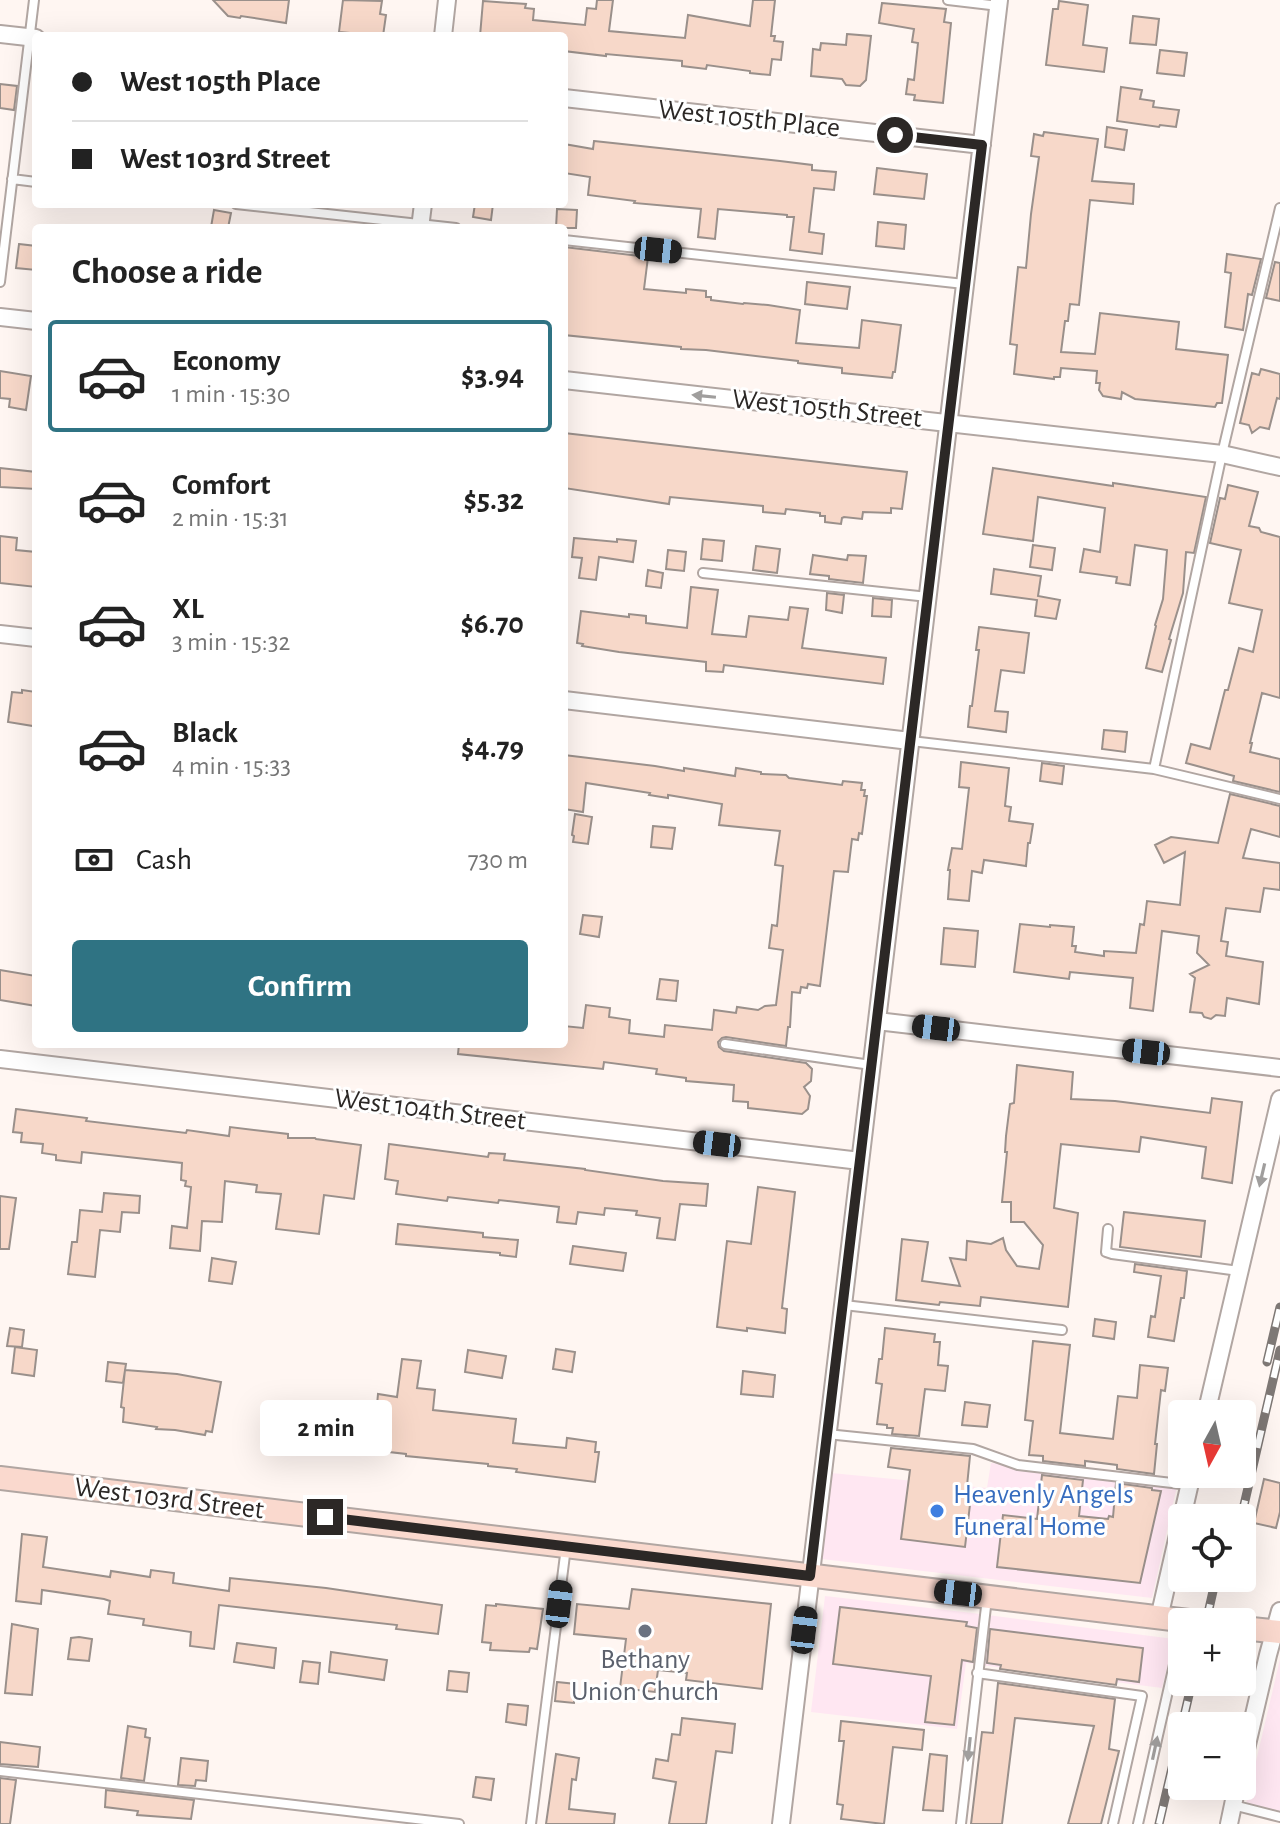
<!DOCTYPE html>
<html lang="en">
<head>
<meta charset="utf-8">
<style>
  :root { --surface:#fff; --page:#f2f2f2; --text:#222; --muted:#767676; --line:#e0e0e0; --accent:#2f7383 }
  body { margin:0; font-family:"Alegreya Sans",sans-serif; background:var(--page); color:var(--text); height:100vh; display:flex; flex-direction:column; font-size:30px; white-space:nowrap }
  * { box-sizing:border-box; margin:0 }
  p { font-size:26px; color:var(--muted) }
  .icon { flex:none; width:44px; height:44px; fill:none; stroke:currentColor; stroke-width:2; stroke-linecap:round; stroke-linejoin:round }
  .map { position:relative; flex:1; overflow:hidden }
  .details { position:absolute; left:32px; top:224px; width:536px; height:824px; display:flex; flex-direction:column; background:var(--surface); border-radius:8px; box-shadow:0 8px 32px #0002 }
  .details>* { flex:none }
  .hud { position:absolute; left:32px; top:32px; width:536px; height:176px; border-radius:8px; box-shadow:0 8px 32px #0002; display:grid; align-content:center; height:176px; padding:0 40px; background:var(--surface) }
  .needle { width:52px; rotate:188deg }
  .tools { position:absolute; left:1168px; top:1400px; display:grid; gap:16px }
  .tools a { display:grid; place-items:center; width:88px; height:88px; border-radius:8px; background:var(--surface); box-shadow:0 8px 32px #0002; font-size:40px }
  .end { position:absolute; width:36px; height:36px; margin:-18px; border:10px solid #2c2826; background:#fff; box-shadow:0 0 0 4px #fff }
  .from { border-radius:50% }
  .bubble { position:absolute; height:56px; border-radius:8px; background:var(--surface); box-shadow:0 8px 32px #0002; font-size:26px; font-weight:700; line-height:56px; text-align:center }
  .car { position:absolute; width:24px; height:48px; margin:-24px -12px; border-radius:10px; box-shadow:0 0 6px 2px #0007; background:linear-gradient(#222 24%,#8ab4d8 0 40%,#222 0 76%,#8ab4d8 0 86%,#222 0) }
  .hud b { display:flex; align-items:center; gap:28px; height:76px; font-size:30px }
  .hud b+b { border-top:2px solid var(--line) }
  .hud i { width:20px; height:20px; background:var(--text) }
  ul { padding:0; list-style:none }
  li { display:flex; align-items:center; gap:24px; height:112px; margin:0 16px 12px; padding:0 24px; border:4px solid transparent; border-radius:8px }
  li div { flex:1 }
  li b { display:block; font-size:30px }
  li em { font-style:normal; font-weight:700 }
  li.selected { border-color:var(--accent) }
  li>.icon { width:72px; height:72px; stroke-width:1.5 }
  h2 { padding:0 40px; font-size:36px; line-height:96px }
  .pay { display:flex; align-items:center; gap:20px; height:88px; padding:0 40px; font-size:30px }
  .pay p { margin-inline-start:auto }
  .primary-button { display:flex; gap:16px; margin-top:auto; padding:16px 40px }
  .primary-button a { flex:1; height:92px; border-radius:8px; background:var(--accent); color:#fff; font-size:32px; font-weight:700; line-height:92px; text-align:center }
  .map>svg:first-child { display:block }
  .commercial { fill:#ffe7f2 }
  .building { fill:#f7d8c9; stroke:#9a908b; stroke-width:2 }
  .lines { fill:none; stroke-linecap:round; stroke-linejoin:round }
  .service-casing { stroke:#b1a6a2; stroke-width:12 }
  .minor-casing { stroke:#b1a6a2; stroke-width:20 }
  .secondary-casing { stroke:#b1a6a2; stroke-width:26 }
  .service { stroke:#fff; stroke-width:8 }
  .minor { stroke:#fff; stroke-width:16 }
  .secondary { stroke:#fad9ce; stroke-width:22 }
  .rail-casing { stroke:#7e7875; stroke-width:9 }
  .rail { stroke:#fff; stroke-width:6; stroke-dasharray:18; stroke-linecap:butt }
  .oneway { fill:#a09e9d }
  .route { stroke:#2c2826; stroke-width:10 }
  .shop-dot { fill:#3f7fe0; stroke:#fff; stroke-width:3 }
  .worship-dot { fill:#6b7280; stroke:#fff; stroke-width:3 }
  .labels { text-anchor:middle; dominant-baseline:central; stroke-width:6; stroke-linejoin:round; paint-order:stroke }
  .street-label { font-size:28px; fill:#2c2826; stroke:#fff }
  .shop-label { font-size:28px; fill:#366cbe; stroke:#fff; text-anchor:start }
  .worship-label { font-size:28px; fill:#5b616d; stroke:#fff }
</style>
</head>
<body>
<div class="map">
<svg width="1280" height="1824" viewBox="0 0 1280 1824">
  <rect width="100%" height="100%" fill="#fff6f2"/>
  <path class="commercial" d="M991,1463L1177,1486L1152,1598L822,1559L831,1473L987,1488Z
    M825,1596L972,1613L1174,1639L1162,1688L966,1663L957,1729L811,1712Z
    M1280,1659V1812L1246,1804Z"/>
  <path class="building" d="M213,0H289L286,23L241,16L240,18L228,16Z
    M343,0L382,1L380,14L386,15L383,36L339,32Z
    M597,0H613L609,31L685,38L688,15L750,26L753,0H775L771,36H775L774,41L783,42L781,60L772,59L770,75L750,73V71L707,65L706,69L682,66V61L606,54V56L564,51V36H480L483,1L526,4L525,8L534,9L533,20L585,25L587,8L596,9Z
    M1059,1L1088,5L1083,45L1107,48L1104,72L1046,65L1053,9H1058Z
    M882,3L946,9L944,22L951,23L943,103L914,100L915,95L906,94L908,79L914,80L918,43L912,42L914,29L879,23Z
    M1133,16L1159,19L1156,45L1130,43Z
    M847,34L871,36L866,80L860,86L846,85L842,79L811,76L813,49L820,50L821,43L846,45Z
    M1160,50L1187,53L1184,76L1157,73Z
    M0,84L17,86L14,110L0,108Z
    M1121,87L1142,90L1140,99L1154,101L1153,107L1179,110L1176,127L1160,125L1159,127L1117,121Z
    M1107,127L1127,130L1124,150L1105,147Z
    M1044,132L1098,139L1092,181L1134,184L1133,204L1090,200L1079,305L1070,304L1068,321H1065L1061,352L1095,354L1100,313L1179,322L1176,349L1228,355L1222,403H1217L1215,407L1135,399L1122,392L1121,399L1103,396L1099,390L1100,383H1096L1097,371L1061,368L1060,377H1054V379L1014,374L1017,345L1010,344L1018,267L1026,268L1031,214L1039,157L1031,156L1034,134L1043,136Z
    M594,141L780,161L812,165V170L836,172L834,190L814,188L809,232L824,234L822,254L790,250L794,217H787V215L718,209L715,239L698,237L701,209L634,203L635,201L588,195L590,177L564,173V144L593,149Z
    M877,168L927,174L924,199L874,194Z
    M475,204H493L491,220L473,217Z
    M557,209L577,210L576,228H556Z
    M214,210L231,213L228,228L211,227Z
    M878,222L906,225L904,249L876,246Z
    M19,244L36,246V270L16,268Z
    M564,247L648,257L644,289L686,293V289L706,291V297H711V300L743,304L744,303L768,305L800,310L796,343L859,348L862,320L901,325L895,372H893L892,378L842,373V368L798,363V361L706,350L681,349V347L564,335Z
    M1227,254L1261,259L1252,295L1248,294L1243,330L1225,327L1231,273L1225,272Z
    M1275,262L1280,263V301L1266,298Z
    M807,282L850,287L847,309L805,304Z
    M1261,369L1280,374V399L1277,398L1269,429L1260,427L1252,433L1249,425L1240,423L1252,373L1259,375Z
    M0,371L31,376L26,410L9,407L10,399L0,398Z
    M564,433L907,472L902,509L891,508V513L863,512L862,519L844,517L842,518L841,524L825,522V516H820V513L786,509L785,514L763,512V506L670,497L669,504L564,488Z
    M0,468L36,472V489L0,487Z
    M993,468L1113,486V483L1206,497L1194,553L1186,552L1183,593L1169,639L1171,640L1162,672L1146,668L1156,626L1155,625L1163,599L1167,550L1135,545L1130,585L1116,583L1117,577L1080,572L1084,549L1100,552L1105,508L1038,497L1033,541L983,534Z
    M1228,485L1258,492L1249,526L1259,528L1261,532L1280,537V698L1262,693L1250,743H1252L1250,752L1280,759V792L1233,781L1234,776L1186,763L1191,744L1210,749L1225,690H1228L1239,648L1253,652L1262,610L1229,603L1241,550L1210,543L1220,498L1225,499Z
    M0,536L17,538L16,550L36,552V587L0,583Z
    M574,538L617,542V539L636,541L633,562L599,557L596,580L579,578L582,558L572,557Z
    M703,539L724,541L722,561L701,559Z
    M1033,545L1055,548L1052,570L1030,567Z
    M756,546L780,549L777,573L753,570Z
    M668,550L686,552L684,571L666,569Z
    M813,555L847,560L848,555L866,556L863,583L829,579V576L810,574Z
    M994,569L1041,576L1038,596L1060,600L1056,619L1035,616L1037,600L991,594Z
    M648,570L663,573L661,588L646,586Z
    M691,587L718,590L712,634L746,637L749,616L788,620L790,607L808,609L802,648L886,658L883,684L724,665L723,672L706,671V662L619,652L582,646L583,644L577,643L581,611L629,617V614L646,616V623L687,628Z
    M827,593L844,595L842,613L826,610Z
    M873,598L892,600L891,617L872,616Z
    M979,627L1029,633L1024,673L1001,670L995,711L1008,712L1006,732L968,727L970,706H972L979,650H976Z
    M22,690L36,692V721H34L33,726L8,722L12,692L22,693Z
    M1104,730L1127,732L1125,752L1102,749Z
    M564,755L655,766L684,771V768L735,776L736,768L761,772V774L786,775L789,778L842,785L843,781L862,783L861,790H865L864,796H867L862,834L859,833L858,840L852,839L848,872L834,871L820,986L808,984L807,988L801,987L800,993L792,992L790,1027H788L786,1046L726,1037L722,1038L718,1042L719,1047L724,1051L806,1063L812,1069L811,1081L804,1087L810,1096L808,1109L802,1114L748,1108V1102L733,1101L734,1085L686,1081V1078L656,1074L657,1069L604,1062L603,1069L458,1054L459,1044H564V1026L583,1028L586,1005L610,1008L609,1017L630,1020L629,1033L664,1037L665,1025L712,1030L714,1010L736,1013L737,1007L758,1010L765,1006L776,1005L783,950L769,948L772,925L777,926L783,866L775,865L780,831L719,825L722,804L668,795V798L649,795L650,793L586,783L583,812L564,809Z
    M961,762L1009,768L1005,806L1011,807L1009,821L1033,824L1030,843H1028L1026,866L984,860L982,873L972,871L969,901L948,899L950,870H948L952,848L962,849L969,788L959,787Z
    M1042,763L1064,766L1062,784L1040,781Z
    M1230,794L1280,806V837L1251,829L1243,858L1280,863V890L1264,888L1260,912L1226,908L1221,941L1228,942L1226,956L1263,962L1259,1004L1227,998L1225,1016L1216,1015L1211,1019L1204,1017L1202,1013L1190,1012L1195,978L1190,974L1209,965L1197,953L1199,936L1162,931L1153,1011L1130,1008L1133,978L1070,972L1069,979L1014,972L1020,924L1050,927V925L1074,927L1072,946H1076L1075,952L1104,956V951L1136,953L1140,924L1144,925L1147,901L1180,905L1185,852L1164,863L1155,845L1171,837L1218,843Z
    M575,814L592,817L588,844L573,842L574,836L572,835Z
    M653,826L675,828L672,849L651,847Z
    M583,915L602,917L599,937L580,934Z
    M944,928L978,931L975,967L941,964Z
    M0,970L36,976V1006L0,1000Z
    M660,979L678,981L676,1001L657,999Z
    M1017,1065L1073,1072L1071,1099L1115,1101L1210,1113L1212,1098L1242,1102L1232,1183L1202,1178L1206,1147L1141,1137L1139,1152L1061,1144L1054,1208L1078,1213L1068,1307L981,1297L980,1306L940,1302L939,1305L896,1300L902,1239L928,1242L922,1281L960,1286L950,1258L966,1260L967,1241L991,1244L1003,1238L1006,1250L1017,1266L1039,1269L1043,1245L1024,1222H1011V1202H1002L1007,1152H1005L1006,1136L1010,1104L1014,1103Z
    M16,1109L87,1118L86,1121L186,1133L187,1130L229,1136L230,1127L288,1134V1138H315L316,1139L361,1145L354,1199L324,1195L319,1234L276,1229L281,1194L256,1192L257,1185L225,1181L222,1222L202,1221L200,1251L170,1248L172,1226L187,1228L191,1187L185,1186L186,1181L181,1180L182,1163L82,1152L81,1163L56,1160V1155L42,1153L43,1144L21,1142L22,1133L13,1132Z
    M389,1144L488,1157L489,1153L505,1154L504,1160L585,1169V1170L663,1181L708,1184L706,1206L680,1204L675,1240L657,1238L660,1218L636,1215L637,1211L605,1208L604,1215L578,1212L576,1224L557,1222L559,1207L499,1200L498,1203L448,1197L447,1201L396,1194L398,1181L385,1179Z
    M758,1187L795,1192L782,1308L787,1309L785,1333L747,1328V1331L717,1327L727,1241L751,1244Z
    M104,1193L140,1196L139,1213L122,1212L120,1232L100,1230L95,1277L68,1274L72,1242H77L80,1210L102,1212Z
    M0,1196L16,1198L9,1249H0Z
    M1124,1212L1205,1221L1201,1257L1120,1247Z
    M398,1224L483,1233V1237L518,1240L516,1257L500,1255V1253L396,1244Z
    M573,1246L626,1253L623,1271L570,1264Z
    M212,1258L236,1262L232,1284L209,1281Z
    M1135,1264L1187,1271L1184,1298H1181L1174,1341L1148,1337L1151,1316L1155,1317L1161,1276L1134,1272Z
    M1095,1319L1116,1322L1114,1339L1093,1336Z
    M10,1328L24,1330L22,1347L7,1346Z
    M885,1328L935,1334L934,1342H940L938,1365L948,1366L945,1391L925,1389L919,1436L892,1434L893,1428H887V1425L877,1424L882,1384L876,1383L879,1359H882Z
    M1033,1341L1070,1345L1060,1433L1113,1439L1118,1396L1137,1398L1140,1365L1168,1368L1165,1391L1161,1390L1155,1444H1157L1154,1474L1117,1469V1465L1085,1461V1466L1043,1461V1456L1029,1455L1033,1421L1025,1420Z
    M15,1347L37,1350L34,1376L12,1373Z
    M556,1349L575,1352L572,1372L553,1369Z
    M468,1350L506,1356L502,1378L465,1372Z
    M402,1359L421,1361L417,1388L435,1390L433,1410L516,1419L513,1443L566,1448L567,1438L596,1442L595,1452H599L595,1482L516,1472L517,1469L488,1466V1464L406,1456V1454L363,1449L369,1405H377L378,1394L397,1397Z
    M108,1362L126,1364L123,1383L106,1381Z
    M125,1370L177,1374L221,1382L212,1432L206,1431L205,1435L175,1430L156,1429L157,1427L123,1422L124,1408L121,1407Z
    M743,1371L775,1375L773,1397L741,1394Z
    M965,1402L990,1405L987,1427L962,1425Z
    M891,1448L970,1456L966,1496H971L965,1547L901,1539L910,1470L888,1467Z
    M1042,1475L1083,1480L1079,1516L1108,1519L1109,1516L1113,1517L1116,1483L1152,1488V1490L1161,1491L1140,1583L997,1567L1003,1515L1037,1519Z
    M1264,1479L1280,1483V1512L1276,1528L1254,1523Z
    M22,1534L47,1537L43,1567L110,1577L111,1571L150,1577L151,1570L174,1573L173,1583L229,1591L230,1578L326,1588L442,1605L438,1634L396,1629L397,1625L219,1605L214,1649L190,1646L191,1632L143,1625L144,1619L108,1614L110,1601L104,1599L42,1590L41,1604L16,1601Z
    M632,1589L771,1604L762,1689L686,1680L687,1673L658,1670L655,1692L620,1688L626,1639L574,1634L577,1604L629,1609Z
    M496,1604L543,1609L537,1649L530,1648L529,1652L490,1650L491,1643L482,1642L486,1605L496,1606Z
    M840,1607L967,1622L966,1626L977,1628L973,1662L962,1660L954,1725L925,1722L931,1676L833,1664Z
    M12,1624L38,1629L32,1695L5,1693Z
    M990,1629L1143,1648L1139,1682L1117,1679L1116,1685L1000,1669L1001,1665L987,1663Z
    M79,1637L92,1639L89,1661L68,1659L71,1638Z
    M237,1643L276,1648L274,1668L234,1662Z
    M331,1652L387,1660L384,1680L329,1672Z
    M303,1661L320,1663L318,1684L300,1682Z
    M449,1671L469,1673L467,1692L447,1690Z
    M557,1682L576,1684L574,1703L555,1701Z
    M998,1683L1115,1699L1109,1749L1119,1751L1101,1824H1068L1094,1726L1015,1718L1002,1824H971L982,1732L993,1733Z
    M508,1704L528,1706L526,1725L506,1722Z
    M682,1718L735,1724L732,1753L716,1751L706,1824H669L676,1782L653,1778L656,1759L668,1761L672,1734L680,1735Z
    M841,1721L924,1730L922,1750L893,1747L884,1824L841,1819L843,1805L837,1804L844,1741H839Z
    M128,1726L146,1729L145,1737L150,1738L144,1781L121,1778Z
    M0,1742L40,1747L38,1767L0,1764Z
    M556,1754L579,1758L576,1780L572,1779L569,1809L615,1814L614,1824H546Z
    M930,1754L947,1756L943,1811L923,1810Z
    M181,1758L208,1761L206,1781L196,1780L195,1786L178,1785Z
    M476,1777L494,1779L491,1800L473,1797Z
    M0,1778L16,1780L10,1824H0Z
    M106,1790L194,1800L191,1819L137,1815L138,1811L105,1807Z"/>
  <g class="lines">
    <g class="service-casing">
      <path id="service" d="M948,0L999,6
        M12,179L36,182
        M236,204L456,228
        M564,240L964,284
        M0,282L34,0
        M703,573L928,597
        M911,741L1154,769L1280,799
        M1154,769L1222,454L1280,208
        M725,1044L871,1065
        M1108,1229L1106,1252L1112,1254L1239,1271
        M844,1305L1062,1330
        M827,1434L973,1449L1018,1465L1189,1485
        M977,1673L1142,1696L1113,1824
        M0,1771L459,1824
        M1233,1805L1280,1817
        M531,1824L566,1547
        M961,1824L987,1598
        M1138,1824L1182,1629"/>
    </g>
    <g class="minor-casing">
      <path id="minor" d="M0,34L36,38
        M443,36L447,0
        M564,98L982,145
        M420,228L423,204
        M0,317L36,321
        M564,380L1222,454L1280,467
        M0,634L36,638
        M564,700L910,741
        M877,1021L1280,1068
        M0,1059L860,1161
        M1206,1414L1280,1099
        M1159,1618L1192,1474
        M1242,1766L1268,1655L1280,1611
        M781,1824L999,0
        M1229,1824L1237,1786"/>
    </g>
    <g class="secondary-casing">
      <path id="secondary" d="M0,1478L1197,1622
        M1242,1628L1280,1632"/>
    </g>
    <use href="#service" class="service"/>
    <use href="#minor" class="minor"/>
    <use href="#secondary" class="secondary"/>
    <g class="rail-casing">
      <path id="rail" d="M1267,1362L1280,1307
        M1241,1518L1280,1350
        M1206,1622L1216,1578
        M1159,1824L1192,1682"/>
    </g>
    <use href="#rail" class="rail"/>
  </g>
  <defs><path id="oneway-solid" d="M-6-.8H1V-3.2L6.5 0L1 3.2V.8H-6Z" transform="scale(2)"/></defs>
  <g class="oneway">
    <use href="#oneway-solid" transform="translate(704 396) rotate(-174)"/>
    <use href="#oneway-solid" transform="translate(1262 1175) rotate(103)"/>
    <use href="#oneway-solid" transform="translate(1155 1748) rotate(-78)"/>
    <use href="#oneway-solid" transform="translate(969 1749) rotate(96)"/>
  </g>
  <g class="lines">
    <path class="route" d="M325,1517L810,1576L982,145L895,135"/>
  </g>
  <circle class="shop-dot" cx="937" cy="1511" r="8"/>
  <circle class="worship-dot" cx="645" cy="1631" r="8"/>
  <g class="labels">
    <g class="street-label">
      <text transform="translate(749 119) rotate(6)">West 105th Place</text>
      <text transform="translate(827 409) rotate(6)">West 105th Street</text>
      <text transform="translate(430 1110) rotate(7)">West 104th Street</text>
      <text transform="translate(169 1499) rotate(7)">West 103rd Street</text>
    </g>
    <g class="shop-label">
      <text x="953" y="1495">Heavenly Angels<tspan x="953" dy="32">Funeral Home</tspan></text>
    </g>
    <g class="worship-label">
      <text x="645" y="1660">Bethany<tspan x="645" dy="32">Union Church</tspan></text>
    </g>
  </g>
</svg>
<div class="tools">
<a><svg class="needle" viewBox="-14 -14 28 28"><path d="M0-13l5 13h-10z" fill="#e53935"/><path d="M0 13l5-13h-10z" fill="#767676"/></svg></a>
<a><svg class="icon" aria-label="locate" viewBox="0 0 24 24"><circle cx="12" cy="12" r="6"/><path d="M12 2v4M12 18v4M2 12h4M18 12h4"/></svg></a>
<a>+</a>
<a>−</a>
</div>
<i class="end from" style="left:895px;top:135px"></i>
<i class="end" style="left:325px;top:1517px"></i>
<div class="bubble" style="left:260px;top:1400px;width:132px">2 min</div>
<i class="car" style="left:658px;top:250px;rotate:96deg"></i>
<i class="car" style="left:936px;top:1028px;rotate:277deg"></i>
<i class="car" style="left:1146px;top:1052px;rotate:276deg"></i>
<i class="car" style="left:717px;top:1144px;rotate:277deg"></i>
<i class="car" style="left:958px;top:1593px;rotate:277deg"></i>
<i class="car" style="left:559px;top:1604px;rotate:7deg"></i>
<i class="car" style="left:804px;top:1630px;rotate:7deg"></i>
<div class="hud">
<b><i class="from"></i>West 105th Place</b>
<b><i></i>West 103rd Street</b>
</div>
<section class="details">
<h2>Choose a ride</h2>
<ul>
<li class="selected"><svg class="icon" aria-label="car" viewBox="0 0 24 24"><path d="M5 17H2v-5l4-1 3-4h7l3 4 3 1v5h-3M9 17h6M6 11h13"/><circle cx="7" cy="17" r="2"/><circle cx="17" cy="17" r="2"/></svg><div><b>Economy</b><p>1 min · 15:30</p></div><em>$3.94</em></li>
<li><svg class="icon" aria-label="car" viewBox="0 0 24 24"><path d="M5 17H2v-5l4-1 3-4h7l3 4 3 1v5h-3M9 17h6M6 11h13"/><circle cx="7" cy="17" r="2"/><circle cx="17" cy="17" r="2"/></svg><div><b>Comfort</b><p>2 min · 15:31</p></div><em>$5.32</em></li>
<li><svg class="icon" aria-label="car" viewBox="0 0 24 24"><path d="M5 17H2v-5l4-1 3-4h7l3 4 3 1v5h-3M9 17h6M6 11h13"/><circle cx="7" cy="17" r="2"/><circle cx="17" cy="17" r="2"/></svg><div><b>XL</b><p>3 min · 15:32</p></div><em>$6.70</em></li>
<li><svg class="icon" aria-label="car" viewBox="0 0 24 24"><path d="M5 17H2v-5l4-1 3-4h7l3 4 3 1v5h-3M9 17h6M6 11h13"/><circle cx="7" cy="17" r="2"/><circle cx="17" cy="17" r="2"/></svg><div><b>Black</b><p>4 min · 15:33</p></div><em>$4.79</em></li>
</ul>
<div class="pay"><svg class="icon" aria-label="cash" viewBox="0 0 24 24"><path d="M3 7h18v10H3z"/><circle cx="12" cy="12" r="2"/></svg>Cash<p>730 m</p></div>
<div class="primary-button"><a>Confirm</a></div>
</section>
</div>
</body>
</html>
